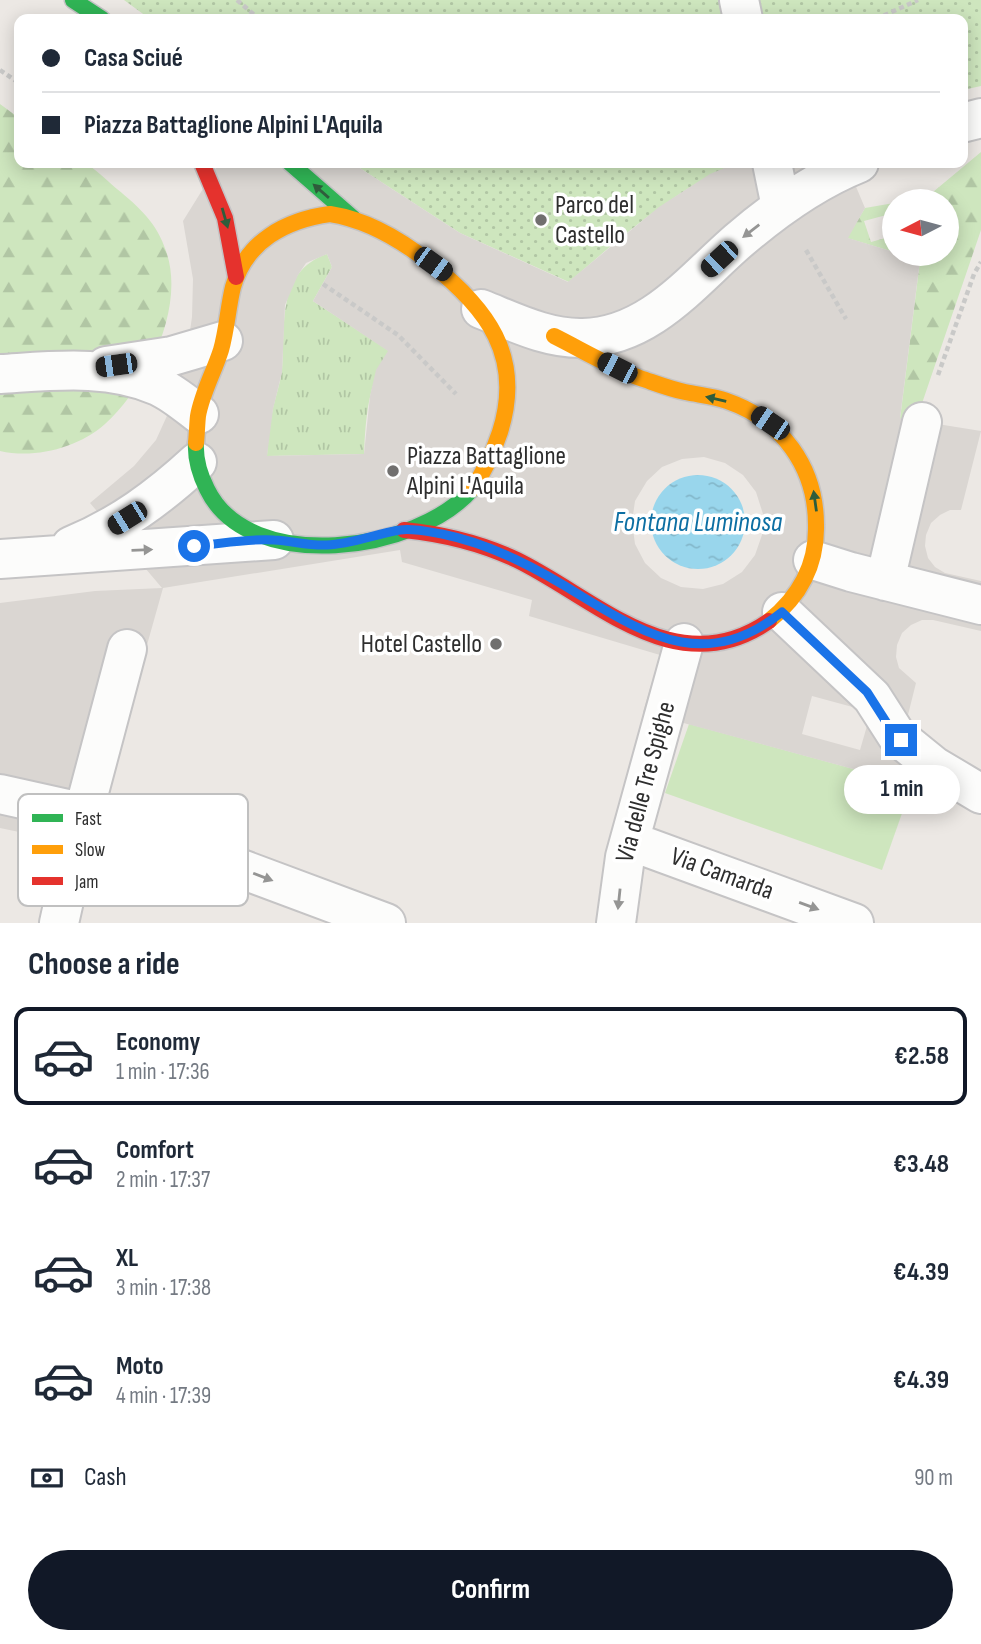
<!DOCTYPE html>
<html lang="en">
<head>
<meta charset="utf-8">
<style>
  :root { --surface:#fff; --page:#f2f2f3; --text:#1f2937; --muted:#747a83; --line:#e0e1e3; --accent:#111827 }
  body { margin:0; font-family:"Sofia Sans Condensed",sans-serif; background:var(--page); color:var(--text); height:100vh; display:flex; flex-direction:column; font-size:26px; white-space:nowrap }
  * { box-sizing:border-box; margin:0 }
  p { font-size:23px; color:var(--muted) }
  .icon { flex:none; width:38px; height:38px; fill:none; stroke:currentColor; stroke-width:2; stroke-linecap:round; stroke-linejoin:round }
  .map { position:relative; height:923px; overflow:hidden }
  .panel { display:flex; flex-direction:column; background:var(--surface); flex:1 }
  .panel>* { flex:none }
  .hud { position:absolute; left:14px; top:14px; width:954px; height:154px; border-radius:14px; box-shadow:0 4px 18px #0003; display:grid; align-content:center; height:154px; padding:0 28px; background:var(--surface) }
  .needle { width:46px; rotate:264deg }
  .tools { position:absolute; left:882px; top:189px; display:grid; gap:14px }
  .tools a { display:grid; place-items:center; width:77px; height:77px; border-radius:50%; background:var(--surface); box-shadow:0 4px 18px #0003; font-size:35px }
  .end { position:absolute; width:32px; height:32px; margin:-16px; border:9px solid #1a73e8; background:#fff; box-shadow:0 0 0 4px #fff }
  .from { border-radius:50% }
  .bubble { position:absolute; height:49px; border-radius:24px; background:var(--surface); box-shadow:0 4px 18px #0003; font-size:23px; font-weight:700; line-height:49px; text-align:center }
  .car { position:absolute; width:21px; height:42px; margin:-21px -10px; border-radius:9px; box-shadow:0 0 5px 2px #0007; background:linear-gradient(#222 24%,#8ab4d8 0 40%,#222 0 76%,#8ab4d8 0 86%,#222 0) }
  .hud b { display:flex; align-items:center; gap:24px; height:66px; font-size:26px }
  .hud b+b { border-top:2px solid var(--line) }
  .hud i { width:18px; height:18px; background:var(--text) }
  ul { padding:0; list-style:none }
  li { display:flex; align-items:center; gap:21px; height:98px; margin:0 14px 10px; padding:0 14px; border:4px solid transparent; border-radius:14px }
  li div { flex:1 }
  li b { display:block; font-size:26px }
  li em { font-style:normal; font-weight:700 }
  li.current { border-color:var(--accent) }
  li>.icon { width:63px; height:63px; stroke-width:1.5 }
  h2 { padding:0 28px; font-size:32px; line-height:84px }
  .pay { display:flex; align-items:center; gap:18px; height:77px; padding:0 28px; font-size:26px }
  .pay p { margin-inline-start:auto }
  .action { display:flex; gap:14px; margin-top:auto; padding:14px 28px }
  .action a { flex:1; height:80px; border-radius:42px; background:var(--accent); color:#fff; font-size:28px; font-weight:700; line-height:80px; text-align:center }
  .map>svg:first-child { display:block }
  .grass { fill:url(#grass-tufts) }
  .forest { fill:url(#forest-firs) }
  .park { fill:url(#park-dots) }
  .garden { fill:#cee6be }
  .plaza { fill:#dad6d2; fill-rule:evenodd }
  .water { fill:url(#water-ripples) }
  .lines { fill:none; stroke-linecap:round; stroke-linejoin:round }
  .street-casing { stroke:#c5c4c5; stroke-width:42 }
  .fast-casing { stroke:#c5c4c5; stroke-width:19 }
  .slow-casing { stroke:#c5c4c5; stroke-width:19 }
  .jam-casing { stroke:#c5c4c5; stroke-width:19 }
  .path { stroke:#c9c9c8; stroke-width:4.5; stroke-dasharray:5 3.5; stroke-linecap:butt }
  .street { stroke:#fcfcfb; stroke-width:38 }
  .fast { stroke:#30b455; stroke-width:16 }
  .slow { stroke:#ff9f0a; stroke-width:16 }
  .jam { stroke:#e5322d; stroke-width:16 }
  .oneway { fill:#2f5d3c }
  .oneway2 { fill:#959594 }
  .route { stroke:#1a73e8; stroke-width:9 }
  .poi-dot { fill:#706f6e; stroke:#fff; stroke-width:2.5 }
  .labels { text-anchor:middle; dominant-baseline:central; stroke-width:7; stroke-linejoin:round; paint-order:stroke }
  .poi-label { font-size:26px; fill:#2e2e2e; stroke:#fff; text-anchor:start }
  .street-label { font-size:26px; fill:#2e2e2e; stroke:#fff }
  .water-label { font-size:28px; font-style:italic; fill:#0d6fa3; stroke:#fff }
  .key { fill:#fff; stroke:#c0c0c0; stroke-width:2 }
  .key-label { font-size:19px; fill:#2e2e2e }
</style>
</head>
<body>
<div class="map">
<svg width="981" height="923" viewBox="0 0 981 923">
  <defs>
    <pattern id="grass-tufts" width="24" height="20" patternUnits="userSpaceOnUse" patternTransform="scale(1.75)"><rect width="24" height="20" fill="#cee6be"/><path d="M3 7l-1-3M5 7V3M7 7l1-3M15 17l-1-3M17 17v-4M19 17l1-3" fill="none" stroke="#b1c6a4"/></pattern>
    <pattern id="forest-firs" width="22" height="20" patternUnits="userSpaceOnUse" patternTransform="scale(1.75)"><rect width="22" height="20" fill="#cee6be"/><path d="M5 1l3.5 6h-7zM16 11l3.5 6h-7z" fill="#b1c6a4"/></pattern>
    <pattern id="park-dots" width="8" height="8" patternUnits="userSpaceOnUse" patternTransform="scale(1.75)"><rect width="8" height="8" fill="#cee6be"/><path d="M2 2h.1M6 6h.1" fill="none" stroke="#b1c6a4" stroke-width="1.8" stroke-linecap="round"/></pattern>
    <pattern id="water-ripples" width="26" height="14" patternUnits="userSpaceOnUse" patternTransform="scale(1.75)"><rect width="26" height="14" fill="#99d6ec"/><path d="M2 4q2-2 4 0t4 0M15 11q2-2 4 0t4 0" fill="none" stroke="#84b8cb"/></pattern>
  </defs>
  <rect width="100%" height="100%" fill="#ece8e4"/>
  <path class="grass" d="M327,254L332,267L313,301L389,351C368,384 366,415 364,454L267,456C268,440 270,424 273,408C276,396 280,383 282,371C286,328 275,272 327,254Z"/>
  <path class="forest" d="M0,104L19,118V163C33,163 73,159 83,163C95,167 108,182 117,189C139,207 157,223 166,251C186,307 147,386 105,424C78,448 35,459 0,451Z
    M981,152V230L916,421L900,419L920,261L899,254H947V201H902L927,197Z
    M894,203V206L889,208L890,214L864,221L871,242L889,237L887,232L894,230V252L847,238L865,208Z"/>
  <path class="park" d="M124,0H981V86L963,90L962,19H150Z
    M352,163H736C673,191 621,237 569,282L460,233Z"/>
  <path class="garden" d="M689,724L912,785L882,870L665,793Z"/>
  <path class="plaza" d="M219,163H352L460,233L568,282L659,207L710,174L736,163H846L865,208L848,238L920,260L900,418L981,431L961,510H950L940,515L931,523L926,535L925,546L928,558L935,567L945,573L981,581V631L933,620H922L911,625L902,633L897,645L896,657L899,668L916,683L905,727L926,733L912,785L643,712L660,655L529,616L532,600L402,562L400,550L163,588L99,816L62,841L0,828V603L95,591L162,588L90,503L134,466L156,440L176,396L187,352L192,317L193,279L183,221ZM327,254L332,267L313,301L388,351L376,370L370,396L364,454L267,456L273,409L282,372L285,305L298,275L306,263ZM704,457L725,463L743,475L756,492L763,514L762,535L755,555L742,572L723,584L703,589L681,587L661,578L645,563L635,544L632,522L635,501L647,481L662,467L682,459ZM812,696L871,712L860,750L802,734Z"/>
  <path class="water" d="M651 522a47 47 0 1 1 94 0a47 47 0 1 1-94 0Z"/>
  <g class="lines">
    <g class="street-casing">
      <path id="street" d="M739,0L743,19
        M962,123L981,118
        M772,163L781,207
        M481,309C514,322 547,339 583,338C649,337 692,281 738,241C774,210 814,181 859,163
        M106,366L172,356L223,341
        M0,374C52,371 108,364 158,386C173,393 186,404 199,414
        M71,546C120,526 159,497 197,462
        M0,559L274,540
        M813,560L851,572L981,605
        M885,581L922,422
        M782,612L872,697L897,736L934,766L981,794
        M0,794L99,816L386,923
        M630,841L854,923
        M59,923L84,811L127,649
        M616,923L625,857L684,643"/>
    </g>
    <g class="fast-casing">
      <path id="fast" d="M73,0L102,19
        M290,163L353,218
        M196,443C195,459 200,475 207,489C249,576 419,552 472,489"/>
    </g>
    <g class="slow-casing">
      <path id="slow" d="M330,214C368,220 400,239 430,263C487,308 524,356 500,432C493,453 485,471 472,489
        M554,336C582,350 610,367 640,378C655,383 670,389 685,392C699,395 714,396 727,401C782,420 816,467 816,525C817,565 799,597 769,621
        M196,443C197,434 197,425 198,416C202,393 214,372 221,350C227,329 228,307 233,287C246,241 286,220 330,214"/>
    </g>
    <g class="jam-casing">
      <path id="jam" d="M202,163L225,218L236,277
        M404,530C443,534 481,543 517,560C597,599 677,685 769,621"/>
    </g>
    <path class="path" d="M237,0L259,19
      M876,19L918,0
      M0,70L19,83
      M806,250L846,319
      M323,284L398,335L456,394
      M938,375L974,274L981,262"/>
    <use href="#street" class="street"/>
    <use href="#fast" class="fast"/>
    <use href="#slow" class="slow"/>
    <use href="#jam" class="jam"/>
  </g>
  <defs><path id="oneway-solid" d="M-6-.8H1V-3.2L6.5 0L1 3.2V.8H-6Z" transform="scale(1.75)"/></defs>
  <g class="oneway">
    <use href="#oneway-solid" transform="translate(321 191) rotate(-139)"/>
    <use href="#oneway-solid" transform="translate(225 218) rotate(74)"/>
    <use href="#oneway-solid" transform="translate(716 399) rotate(-167)"/>
    <use href="#oneway-solid" transform="translate(815 501) rotate(-98)"/>
  </g>
  <g class="oneway2">
    <use href="#oneway-solid" transform="translate(751 231) rotate(142)"/>
    <use href="#oneway-solid" transform="translate(142 550) rotate(-2)"/>
    <use href="#oneway-solid" transform="translate(263 877) rotate(21)"/>
    <use href="#oneway-solid" transform="translate(619 899) rotate(96)"/>
    <use href="#oneway-solid" transform="translate(809 906) rotate(20)"/>
  </g>
  <g class="lines">
    <path class="route" d="M194,546C220,544 249,538 274,540C292,541 309,546 327,545C352,544 375,534 400,530C413,528 430,532 442,534C492,544 540,570 583,597C652,639 710,670 782,612L867,692L890,728L901,740"/>
  </g>
  <g class="poi-dot">
    <circle cx="541" cy="220" r="7"/>
    <circle cx="393" cy="471" r="7"/>
    <circle cx="496" cy="644" r="7"/>
  </g>
  <g class="labels">
    <g class="poi-label">
      <text x="555" y="205">Parco del<tspan x="555" dy="30">Castello</tspan></text>
      <text x="407" y="456">Piazza Battaglione<tspan x="407" dy="30">Alpini L'Aquila</tspan></text>
      <text x="482" y="644" text-anchor="end">Hotel Castello</text>
    </g>
    <g class="street-label">
      <text transform="translate(646 782) rotate(-75)">Via delle Tre Spighe</text>
      <text transform="translate(722 874) rotate(20)">Via Camarda</text>
    </g>
    <g class="water-label">
      <text x="698" y="522">Fontana Luminosa</text>
    </g>
  </g>
  <rect x="18" y="794" width="230" height="112" rx="10" class="key"/>
  <rect x="32" y="814" width="31" height="8" fill="#30b455"/>
  <rect x="32" y="845" width="31" height="9" fill="#ff9f0a"/>
  <rect x="32" y="877" width="31" height="8" fill="#e5322d"/>
  <g class="key-label">
    <text x="75" y="825">Fast</text>
    <text x="75" y="856">Slow</text>
    <text x="75" y="888">Jam</text>
  </g>
</svg>
<div class="tools">
<a><svg class="needle" viewBox="-14 -14 28 28"><path d="M0-13l5 13h-10z" fill="#e53935"/><path d="M0 13l5-13h-10z" fill="#747a83"/></svg></a>
</div>
<i class="end from" style="left:194px;top:546px"></i>
<i class="end" style="left:901px;top:740px"></i>
<div class="bubble" style="left:844px;top:765px;width:116px">1 min</div>
<i class="car" style="left:719px;top:259px;rotate:227deg"></i>
<i class="car" style="left:433px;top:264px;rotate:126deg"></i>
<i class="car" style="left:116px;top:365px;rotate:262deg"></i>
<i class="car" style="left:617px;top:368px;rotate:297deg"></i>
<i class="car" style="left:770px;top:423px;rotate:304deg"></i>
<i class="car" style="left:127px;top:518px;rotate:238deg"></i>
<div class="hud">
<b><i class="from"></i>Casa Sciué</b>
<b><i></i>Piazza Battaglione Alpini L'Aquila</b>
</div>
</div>
<section class="panel">
<h2>Choose a ride</h2>
<ul>
<li class="current"><svg class="icon" aria-label="car" viewBox="0 0 24 24"><path d="M5 17H2v-5l4-1 3-4h7l3 4 3 1v5h-3M9 17h6M6 11h13"/><circle cx="7" cy="17" r="2"/><circle cx="17" cy="17" r="2"/></svg><div><b>Economy</b><p>1 min · 17:36</p></div><em>€2.58</em></li>
<li><svg class="icon" aria-label="car" viewBox="0 0 24 24"><path d="M5 17H2v-5l4-1 3-4h7l3 4 3 1v5h-3M9 17h6M6 11h13"/><circle cx="7" cy="17" r="2"/><circle cx="17" cy="17" r="2"/></svg><div><b>Comfort</b><p>2 min · 17:37</p></div><em>€3.48</em></li>
<li><svg class="icon" aria-label="car" viewBox="0 0 24 24"><path d="M5 17H2v-5l4-1 3-4h7l3 4 3 1v5h-3M9 17h6M6 11h13"/><circle cx="7" cy="17" r="2"/><circle cx="17" cy="17" r="2"/></svg><div><b>XL</b><p>3 min · 17:38</p></div><em>€4.39</em></li>
<li><svg class="icon" aria-label="car" viewBox="0 0 24 24"><path d="M5 17H2v-5l4-1 3-4h7l3 4 3 1v5h-3M9 17h6M6 11h13"/><circle cx="7" cy="17" r="2"/><circle cx="17" cy="17" r="2"/></svg><div><b>Moto</b><p>4 min · 17:39</p></div><em>€4.39</em></li>
</ul>
<div class="pay"><svg class="icon" aria-label="cash" viewBox="0 0 24 24"><path d="M3 7h18v10H3z"/><circle cx="12" cy="12" r="2"/></svg>Cash<p>90 m</p></div>
<div class="action"><a>Confirm</a></div>
</section>
</body>
</html>
